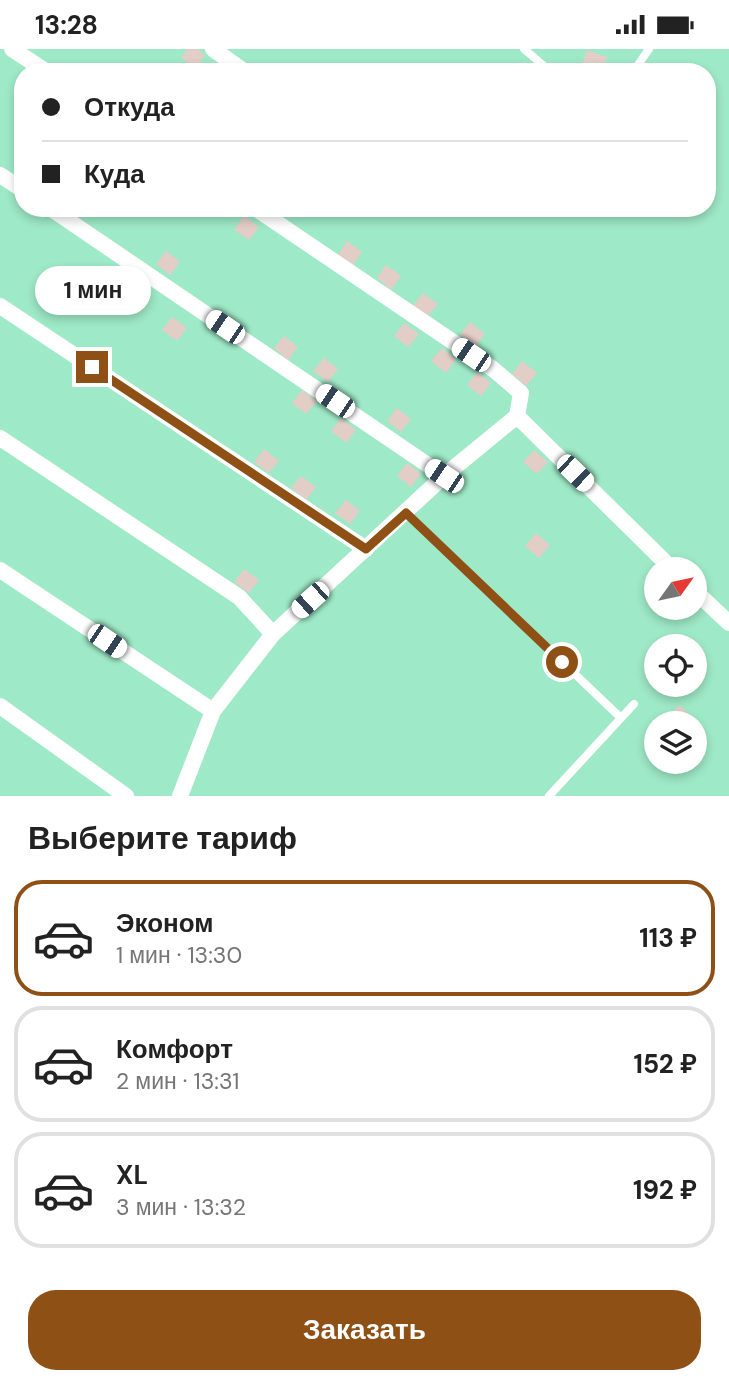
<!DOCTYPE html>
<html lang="ru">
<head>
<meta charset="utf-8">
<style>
  :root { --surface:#fff; --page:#f2f2f2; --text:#222; --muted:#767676; --line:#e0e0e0; --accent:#8f5016 }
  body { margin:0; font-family:"DM Sans",sans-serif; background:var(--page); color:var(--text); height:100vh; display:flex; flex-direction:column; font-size:26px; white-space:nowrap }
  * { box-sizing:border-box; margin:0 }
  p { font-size:23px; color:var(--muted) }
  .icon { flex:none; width:38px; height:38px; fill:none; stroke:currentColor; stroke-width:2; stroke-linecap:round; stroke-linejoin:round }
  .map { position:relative; height:747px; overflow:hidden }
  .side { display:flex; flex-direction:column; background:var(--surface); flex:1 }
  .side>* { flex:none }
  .banner { position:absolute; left:14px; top:14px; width:702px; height:154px; border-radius:28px; box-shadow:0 4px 10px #0003; display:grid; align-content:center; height:154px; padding:0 28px; background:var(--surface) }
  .needle { width:46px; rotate:57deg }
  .tools { position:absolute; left:644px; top:508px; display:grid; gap:14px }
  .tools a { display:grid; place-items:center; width:63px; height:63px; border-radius:50%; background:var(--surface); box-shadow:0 4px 10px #0003; font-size:35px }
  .end { position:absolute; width:32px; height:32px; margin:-16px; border:9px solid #8f5016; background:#fff; box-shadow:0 0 0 4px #fff }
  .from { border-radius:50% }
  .bubble { position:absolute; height:49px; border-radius:24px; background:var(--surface); box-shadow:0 4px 10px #0003; font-size:23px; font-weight:700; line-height:49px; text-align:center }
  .car { position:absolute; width:21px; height:42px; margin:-21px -10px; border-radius:9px; box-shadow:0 0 5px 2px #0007; background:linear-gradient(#fff 24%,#345 0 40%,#fff 0 76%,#345 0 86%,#fff 0) }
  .banner b { display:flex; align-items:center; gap:24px; height:66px; font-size:26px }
  .banner b+b { border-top:2px solid var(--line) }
  .banner i { width:18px; height:18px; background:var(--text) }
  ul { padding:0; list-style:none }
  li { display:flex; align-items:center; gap:21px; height:116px; margin:0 14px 10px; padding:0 14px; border:4px solid var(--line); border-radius:28px }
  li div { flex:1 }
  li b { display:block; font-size:26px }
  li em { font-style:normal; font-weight:700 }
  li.active { border-color:var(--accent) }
  li>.icon { width:63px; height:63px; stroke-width:1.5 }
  h2 { padding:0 28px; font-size:32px; line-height:84px }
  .action { display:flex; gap:14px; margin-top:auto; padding:14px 28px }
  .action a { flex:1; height:80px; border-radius:28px; background:var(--accent); color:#fff; font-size:28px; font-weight:700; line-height:80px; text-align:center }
  .status { display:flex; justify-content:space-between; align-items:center; height:49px; padding:0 35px; background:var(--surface); direction:ltr }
  .status svg { height:19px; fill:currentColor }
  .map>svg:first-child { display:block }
  .green { fill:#9ee9c7; fill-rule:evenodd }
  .building { fill:#e3cdc7 }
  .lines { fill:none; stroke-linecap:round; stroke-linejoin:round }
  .lane { stroke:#fff; stroke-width:8 }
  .street { stroke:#fff; stroke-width:16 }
  .route { stroke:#8f5016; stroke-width:9 }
</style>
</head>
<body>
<div class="status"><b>13:28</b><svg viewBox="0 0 49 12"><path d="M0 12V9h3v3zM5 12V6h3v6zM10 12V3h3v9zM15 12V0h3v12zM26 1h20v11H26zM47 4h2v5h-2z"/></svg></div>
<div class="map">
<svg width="729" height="747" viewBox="0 0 729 747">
  <rect width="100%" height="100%" fill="#fcf5e2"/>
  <path class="green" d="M0,0H729V747H0ZM23,23H707V159H23ZM656,520H695V558H656ZM656,597H695V635H656ZM656,674H695V712H656Z"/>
  <path class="building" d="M187,0H197L205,6L196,19L181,9Z
    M587,1L607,8L602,23H593L581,18Z
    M244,167L259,178L249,191L234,181Z
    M347,192L362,203L353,216L338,206Z
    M166,202L180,213L170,226L156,215Z
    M386,216L401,227L391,241L377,229Z
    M423,244L438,255L427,268L413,257Z
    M172,268L187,279L177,292L162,281Z
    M470,273L485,285L475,298L460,286Z
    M404,274L419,285L408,298L394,287Z
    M284,287L298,298L288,311L274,299Z
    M442,299L456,310L446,324L431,312Z
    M324,309L338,320L328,333L313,322Z
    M522,312L537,324L526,337L512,325Z
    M477,323L491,334L481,347L467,336Z
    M302,341L317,352L306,365L292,354Z
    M397,359L411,370L401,383L387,372Z
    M341,369L356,381L346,394L331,382Z
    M264,400L279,412L269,424L254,413Z
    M534,401L548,413L537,425L523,413Z
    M407,414L421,425L411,438L397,427Z
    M301,427L316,438L306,451L291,439Z
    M346,451L360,462L350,475L335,464Z
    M536,484L550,496L539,509L525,497Z
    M244,520L259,531L249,544L234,533Z
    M679,656L693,668L688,674H674L668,668Z"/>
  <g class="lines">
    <path class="lane" d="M524,0L551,23
      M633,23L649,0
      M406,464L621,669
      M549,747L634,655"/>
    <path class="street" d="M12,0L47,23
      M213,0L245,23
      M0,126L23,141
      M50,159L444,427
      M0,257L366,500
      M517,367L672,520
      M0,389L239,548L273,585
      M0,521L213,662
      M695,542L729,574
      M0,657L126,747
      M180,747L213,662L273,585L444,427L517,367L521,344L493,320L255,159"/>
  </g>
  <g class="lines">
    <path class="route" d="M92,318L366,500L406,464L562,613"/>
  </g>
</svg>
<div class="tools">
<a><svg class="needle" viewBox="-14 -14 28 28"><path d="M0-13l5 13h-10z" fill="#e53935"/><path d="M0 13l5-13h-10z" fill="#767676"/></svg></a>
<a><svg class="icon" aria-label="locate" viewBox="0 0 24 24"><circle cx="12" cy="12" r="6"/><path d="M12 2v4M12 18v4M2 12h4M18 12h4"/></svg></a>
<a><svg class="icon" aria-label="layers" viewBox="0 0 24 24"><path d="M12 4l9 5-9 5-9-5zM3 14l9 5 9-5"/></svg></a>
</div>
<i class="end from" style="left:562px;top:613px"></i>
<i class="end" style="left:92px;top:318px"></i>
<div class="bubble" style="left:35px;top:217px;width:116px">1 мин</div>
<i class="car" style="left:225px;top:278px;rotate:304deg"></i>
<i class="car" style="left:471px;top:306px;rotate:304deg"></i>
<i class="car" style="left:335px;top:352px;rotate:304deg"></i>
<i class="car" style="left:575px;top:424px;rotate:134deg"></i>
<i class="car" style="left:444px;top:427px;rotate:304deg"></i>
<i class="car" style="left:310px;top:551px;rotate:228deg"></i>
<i class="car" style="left:107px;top:592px;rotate:124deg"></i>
<div class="banner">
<b><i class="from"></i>Откуда</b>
<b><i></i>Куда</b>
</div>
</div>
<section class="side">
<h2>Выберите тариф</h2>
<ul>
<li class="active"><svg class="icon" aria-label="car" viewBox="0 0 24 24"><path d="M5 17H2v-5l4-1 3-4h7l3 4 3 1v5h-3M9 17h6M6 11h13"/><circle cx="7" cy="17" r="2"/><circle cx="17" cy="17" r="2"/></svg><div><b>Эконом</b><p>1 мин · 13:30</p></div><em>113 ₽</em></li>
<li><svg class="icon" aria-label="car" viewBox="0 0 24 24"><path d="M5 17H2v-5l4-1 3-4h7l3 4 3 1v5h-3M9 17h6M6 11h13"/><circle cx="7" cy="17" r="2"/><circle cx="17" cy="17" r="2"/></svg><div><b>Комфорт</b><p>2 мин · 13:31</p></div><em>152 ₽</em></li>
<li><svg class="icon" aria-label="car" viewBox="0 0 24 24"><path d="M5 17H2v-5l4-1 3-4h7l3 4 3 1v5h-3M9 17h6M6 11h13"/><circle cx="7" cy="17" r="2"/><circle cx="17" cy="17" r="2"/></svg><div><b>XL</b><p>3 мин · 13:32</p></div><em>192 ₽</em></li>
</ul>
<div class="action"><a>Заказать</a></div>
</section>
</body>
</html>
